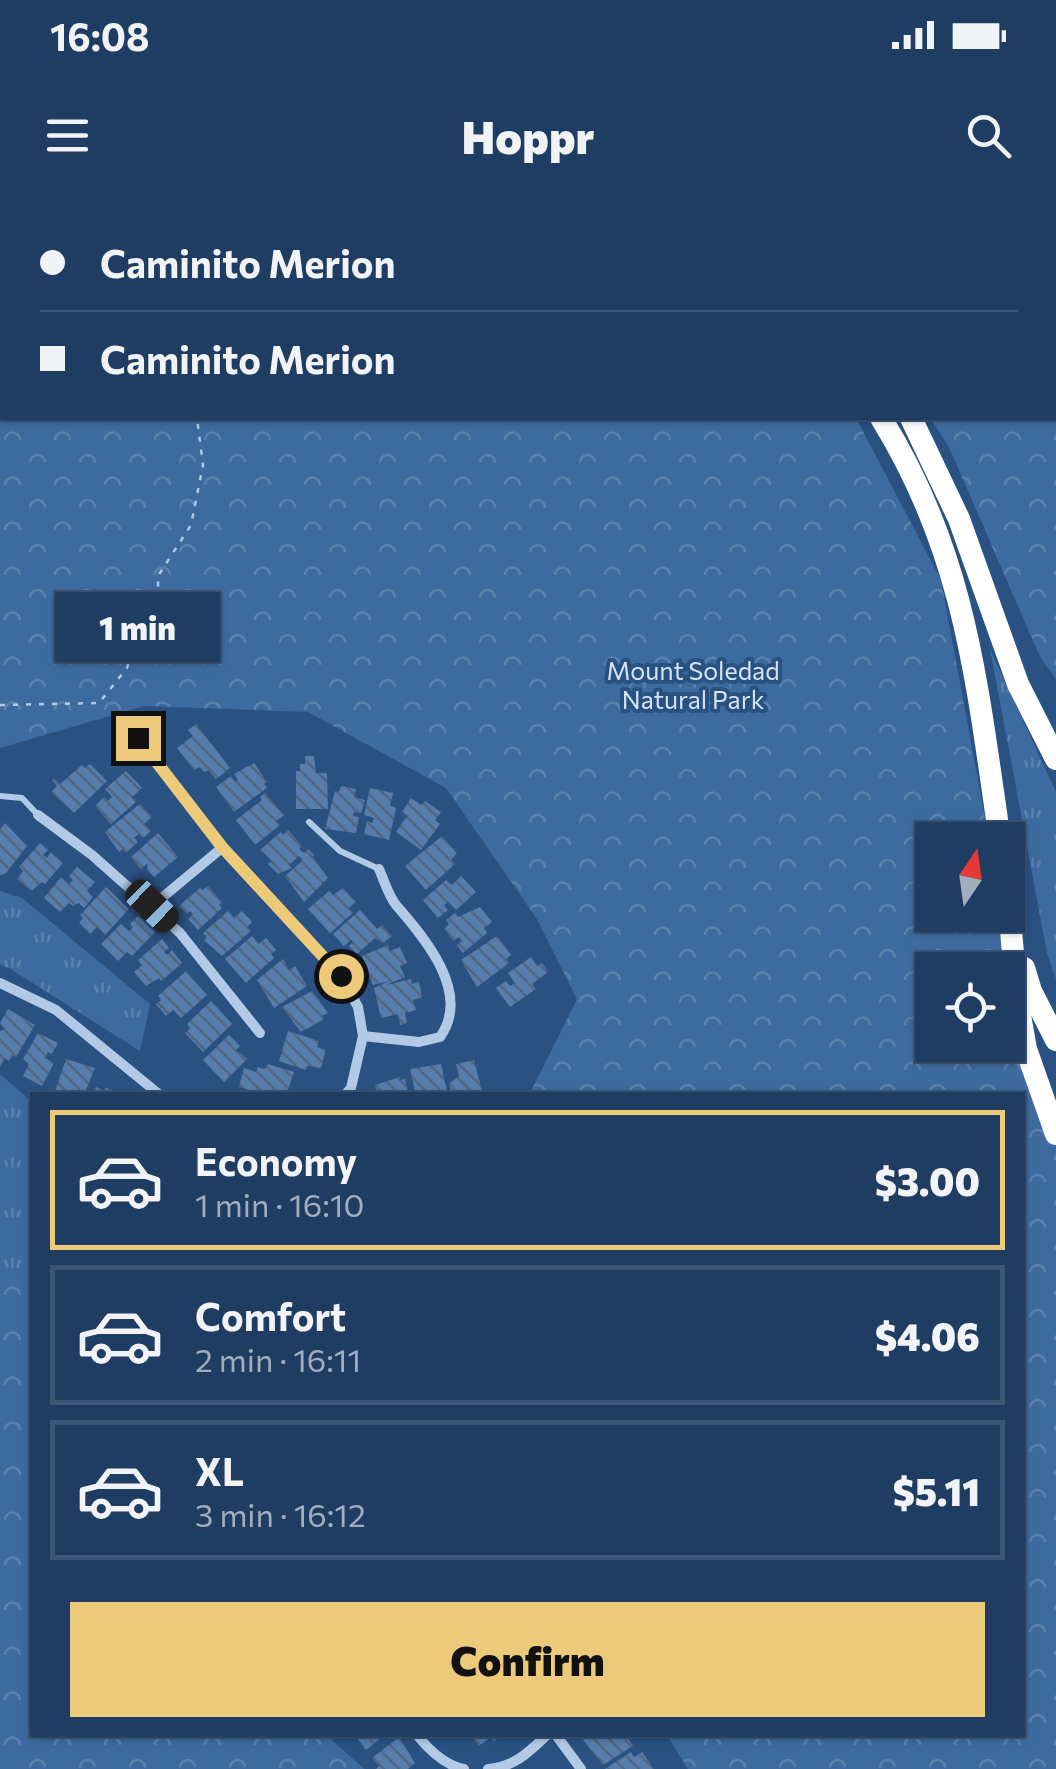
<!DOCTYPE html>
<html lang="en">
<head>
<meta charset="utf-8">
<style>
  :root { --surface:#1f3d62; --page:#274468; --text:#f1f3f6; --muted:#a1aebe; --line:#3c5677; --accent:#edca79 }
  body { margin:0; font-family:Commissioner,sans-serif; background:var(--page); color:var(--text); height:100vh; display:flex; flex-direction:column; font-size:38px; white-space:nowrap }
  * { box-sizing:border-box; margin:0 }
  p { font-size:32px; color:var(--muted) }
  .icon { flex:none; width:55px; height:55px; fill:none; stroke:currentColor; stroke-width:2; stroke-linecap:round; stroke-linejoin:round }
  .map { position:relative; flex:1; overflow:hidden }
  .details { position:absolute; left:30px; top:892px; width:995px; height:645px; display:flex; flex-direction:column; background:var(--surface); border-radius:0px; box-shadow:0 2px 8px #0004,0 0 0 2px var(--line) }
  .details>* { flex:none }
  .hud { position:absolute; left:0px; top:0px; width:1058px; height:220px; box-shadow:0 2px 8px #0004,0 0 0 2px var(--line); display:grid; align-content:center; height:220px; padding:0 40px; background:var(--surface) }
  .needle { width:65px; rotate:13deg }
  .controls { position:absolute; left:915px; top:622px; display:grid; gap:20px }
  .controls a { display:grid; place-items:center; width:110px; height:110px; border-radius:0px; background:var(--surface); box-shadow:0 2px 8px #0004,0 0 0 2px var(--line); font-size:50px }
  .end { position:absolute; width:45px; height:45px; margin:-22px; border:12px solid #edca79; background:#111; box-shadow:0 0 0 5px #111 }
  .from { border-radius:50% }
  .bubble { position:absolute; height:70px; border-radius:0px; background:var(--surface); box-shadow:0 2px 8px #0004,0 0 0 2px var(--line); font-size:32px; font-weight:800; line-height:70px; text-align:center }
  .car { position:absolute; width:30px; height:60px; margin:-30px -15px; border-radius:12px; box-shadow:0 0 8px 2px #0007; background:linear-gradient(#222 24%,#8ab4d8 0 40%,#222 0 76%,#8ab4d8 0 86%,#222 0) }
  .hud b { display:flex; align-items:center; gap:35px; height:95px; font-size:38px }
  .hud b+b { border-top:2px solid var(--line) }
  .hud i { width:25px; height:25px; background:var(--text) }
  ul { padding:18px 0 0; list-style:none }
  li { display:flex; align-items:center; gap:30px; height:140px; margin:0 20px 15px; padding:0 20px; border:5px solid var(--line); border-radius:0px }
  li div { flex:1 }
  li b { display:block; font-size:38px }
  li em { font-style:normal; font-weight:800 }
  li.active { border-color:var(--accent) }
  li>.icon { width:90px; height:90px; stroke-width:1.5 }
  .button { display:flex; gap:20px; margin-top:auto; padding:20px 40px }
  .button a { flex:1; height:115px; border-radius:0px; background:var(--accent); color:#111; font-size:40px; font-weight:800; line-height:115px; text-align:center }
  .status { display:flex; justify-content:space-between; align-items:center; height:70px; padding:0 50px; background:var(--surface); direction:ltr }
  .status svg { height:28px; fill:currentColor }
  header { display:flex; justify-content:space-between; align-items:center; height:130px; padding:0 40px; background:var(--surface); font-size:45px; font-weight:800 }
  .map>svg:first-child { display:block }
  .grass { fill:url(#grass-tufts) }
  .park { fill:url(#park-crowns); fill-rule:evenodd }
  .building { fill:url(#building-back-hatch) }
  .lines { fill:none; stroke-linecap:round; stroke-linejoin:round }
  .path { stroke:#b2cae6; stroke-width:2.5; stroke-dasharray:5 8; stroke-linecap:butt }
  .lane { stroke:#b2cae6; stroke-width:6 }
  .street { stroke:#b2cae6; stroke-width:10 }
  .highway { stroke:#fff; stroke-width:22 }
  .route { stroke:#edca79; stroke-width:12 }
  .labels { text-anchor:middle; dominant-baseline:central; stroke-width:8; stroke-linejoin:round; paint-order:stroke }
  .park-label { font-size:25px; fill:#d5e4f5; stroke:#295182 }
</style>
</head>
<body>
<div class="status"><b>16:08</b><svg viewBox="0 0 49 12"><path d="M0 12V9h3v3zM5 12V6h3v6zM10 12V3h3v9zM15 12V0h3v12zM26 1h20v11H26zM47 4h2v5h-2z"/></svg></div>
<header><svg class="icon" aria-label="menu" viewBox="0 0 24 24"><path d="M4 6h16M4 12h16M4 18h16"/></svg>Hoppr<svg class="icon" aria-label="search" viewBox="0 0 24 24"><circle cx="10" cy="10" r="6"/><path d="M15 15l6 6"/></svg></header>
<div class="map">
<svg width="1056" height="1569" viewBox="0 0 1056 1569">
  <defs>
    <pattern id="grass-tufts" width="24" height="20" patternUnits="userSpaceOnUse" patternTransform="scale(2.5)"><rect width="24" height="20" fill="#3e6b9f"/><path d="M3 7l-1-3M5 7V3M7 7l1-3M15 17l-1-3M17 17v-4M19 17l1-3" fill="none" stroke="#5b81ad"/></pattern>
    <pattern id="park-crowns" width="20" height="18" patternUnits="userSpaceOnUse" patternTransform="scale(2.5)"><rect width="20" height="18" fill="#3e6b9f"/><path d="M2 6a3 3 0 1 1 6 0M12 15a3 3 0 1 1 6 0" fill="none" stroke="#5b81ad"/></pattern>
    <pattern id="building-back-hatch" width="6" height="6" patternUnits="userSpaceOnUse" patternTransform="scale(2.5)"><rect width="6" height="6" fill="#567dac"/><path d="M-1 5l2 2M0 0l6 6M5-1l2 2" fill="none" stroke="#526781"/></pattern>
  </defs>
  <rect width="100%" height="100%" fill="#295182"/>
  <path class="grass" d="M990,449L1056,592V779L1047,753Z
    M0,691L22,698L150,804L140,851L9,768L0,765Z
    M0,874L32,902V1535H326L364,1569H0Z"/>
  <path class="park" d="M0,0H725L726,2H2V218H856L941,380L989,640H932V715H1003L1056,939V1569H688L667,1535H1022V895H529L577,799L537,719L446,588L308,512L144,506L0,548ZM932,770H1008V845H932Z
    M794,0H1056V479L1040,457L949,247L930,218H1055V2Z
    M0,1074L32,1083V1535H326L364,1569H0Z"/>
  <path class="building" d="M196,524L230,568L216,579L208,570L204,572L200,567L194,570L177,548L193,536L188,530Z
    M305,556H314L316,573H327L328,609H296V571H300V564H305Z
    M254,563L267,582L264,584L267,588L234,612L216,587L231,576L235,582L238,580L234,574Z
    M90,564L107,581L74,613L51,592L57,586L52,580L54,578L60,584L82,565L85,568Z
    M126,571L142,588L132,597L136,602L111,624L95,606L104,597L108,601L112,597L105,589Z
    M341,586L356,589L354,597L365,600L361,613L354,612L353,616L359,617L356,633L325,629L335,591L339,592Z
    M370,588L393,593L390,606L396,608L389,640L364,634L367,621L372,623L374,618L364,615Z
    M265,593L284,615L276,621L280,625L255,645L236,620L262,600L260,597Z
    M411,598L421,605L425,601L441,612L435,620L440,624L421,650L396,632L407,616L402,612Z
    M140,604L152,617L144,624L151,631L143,638L139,634L134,638L138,642L126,653L123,649L119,652L105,632Z
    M5,623L27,646L6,673L0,676V629Z
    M288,630L302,646L299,649L304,653L308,649L314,655L312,656L328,678L304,702L285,676L303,660L299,656L289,665L292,668L278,674L268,664L272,661L260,650L281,632L283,635Z
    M158,633L178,657L154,677L147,669L148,663L141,669L131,657Z
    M442,636L457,653L451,660L455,664L426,690L405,666Z
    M40,643L48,650L43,655L47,658L51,652L63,663L45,684L42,682L31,691L17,679L23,671L19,667Z
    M77,667L95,682L87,691L93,697L84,708L79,703L73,706L69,703L60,712L44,698L61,677L69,684L73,680L69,676Z
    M461,676L476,692L456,710L448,702L444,705L448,710L438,718L423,700L446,680L452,685Z
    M208,686L222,702L219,705L222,708L198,730L188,719L193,714L190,711L187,714L179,706L200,688L203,690Z
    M106,687L129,709L105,735L97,727L90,734L79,723L83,718L80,715Z
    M343,688L356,702L349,708L353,713L330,733L308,709L329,691L333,695Z
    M480,707L492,722L484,728L487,733L463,753L457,745L462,741L459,737L454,741L444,729L449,724L446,720L455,713L458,717Z
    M360,710L377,729L382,725L392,736L383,743L375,738L357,754L349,746L353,742L351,740L344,746L333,734Z
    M228,711L234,718L242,711L252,722L247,727L251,731L222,756L204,740L207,737L203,733Z
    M138,716L155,732L132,756L127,752L118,761L101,744L121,724L129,731L133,727L130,724Z
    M252,736L259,744L266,738L276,750L271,754L274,758L246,783L225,759Z
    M497,736L511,755L506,759L509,763L477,787L461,760Z
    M162,739L169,748L164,752L167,755L172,750L182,763L161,781L159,778L146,786L134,772L142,765L138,760Z
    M388,745L390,751L400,747L407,763L400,766L405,777L386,785L411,779L412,784L419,782L422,797L413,800L416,810L405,813L407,823L400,825L398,814L381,818L374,788L389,781L373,785L362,756Z
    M531,757L537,766L542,763L548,772L532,784L536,789L510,807L496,788L506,781L510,786L515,783L508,773Z
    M283,759L289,770L295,766L307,786L274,808L257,780Z
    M186,771L207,795L181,818L173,810L166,816L156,804L161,800L158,796Z
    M312,791L328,813L322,816L324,819L301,832L282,807Z
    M211,801L232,824L203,852L185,833L190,828L187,824Z
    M8,809L35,825L16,857L12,855L9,861L5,858L0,866V831L5,829L0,823Z
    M288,831L319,841L317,847L326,850L321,868L307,866L306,870L279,861Z
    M38,833L58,843L52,854L48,852L45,858L54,863L42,886L23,876L29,864L23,859Z
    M229,835L240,846L236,850L247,859L224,882L203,860Z
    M66,859L95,868L84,895L54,894Z
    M474,860L482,891L475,895H452L449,884L459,876L456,864Z
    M268,864L294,872L286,895L273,891L272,895H266L239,887L244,868L256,872L258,867L264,869Z
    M441,864L448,895H416L410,869Z
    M400,877V880L405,879L409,895L377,894L375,885Z
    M96,887L104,891L106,887L123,895H93Z
    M355,1535H385L366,1550Z
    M474,1535H501L494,1541L491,1537L479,1546L472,1537Z
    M592,1535H626L633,1546L603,1565L583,1540Z
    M399,1537L415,1563L408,1569H376L379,1566L372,1558Z
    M631,1552L634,1557L642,1552L654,1569H605Z"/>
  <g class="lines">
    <path class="path" d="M157,0L159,2
      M0,505L99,503L127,468L134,445L147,432L158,407V376L191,325L203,265L197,218"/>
    <path class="lane" d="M0,596L22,598L38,615
      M309,622L340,651L379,669"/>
    <path class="street" d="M137,538L223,647L341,776L358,807L363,836L351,888L345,895
      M38,615L92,655L180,733L260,833
      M152,706L223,647
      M0,783L56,810L160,895
      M363,836L419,842L440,837C472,793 424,737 396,705C388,695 384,680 379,669
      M417,1535C429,1550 444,1565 464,1569
      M556,1535L581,1569
      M488,1569C514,1567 528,1553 547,1535"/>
    <path class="highway" d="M747,0L749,2
      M770,0L772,2
      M881,218C966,355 977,485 1000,640
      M911,218L959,319L1018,484L1056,559
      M1008,697L1017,798L1026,849L1056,934
      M1024,768L1031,791L1056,840"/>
  </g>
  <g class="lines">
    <path class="route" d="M138,538L222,647L341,776"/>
  </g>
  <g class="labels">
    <g class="park-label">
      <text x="693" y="470">Mount Soledad<tspan x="693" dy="29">Natural Park</tspan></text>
    </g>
  </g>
</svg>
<div class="controls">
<a><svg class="needle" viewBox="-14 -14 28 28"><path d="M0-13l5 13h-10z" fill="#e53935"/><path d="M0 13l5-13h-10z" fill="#a1aebe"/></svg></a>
<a><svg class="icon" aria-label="locate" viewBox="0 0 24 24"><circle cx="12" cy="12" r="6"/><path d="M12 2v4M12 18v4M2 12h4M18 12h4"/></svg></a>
</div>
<i class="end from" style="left:341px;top:776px"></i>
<i class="end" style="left:138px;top:538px"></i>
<div class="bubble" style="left:55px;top:392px;width:165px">1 min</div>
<i class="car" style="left:152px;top:706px;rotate:134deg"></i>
<div class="hud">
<b><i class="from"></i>Caminito Merion</b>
<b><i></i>Caminito Merion</b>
</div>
<section class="details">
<ul>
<li class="active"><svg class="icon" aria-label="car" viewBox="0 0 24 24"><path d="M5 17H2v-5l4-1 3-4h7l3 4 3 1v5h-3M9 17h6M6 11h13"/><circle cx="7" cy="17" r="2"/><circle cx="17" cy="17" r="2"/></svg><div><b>Economy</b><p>1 min · 16:10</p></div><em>$3.00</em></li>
<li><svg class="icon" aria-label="car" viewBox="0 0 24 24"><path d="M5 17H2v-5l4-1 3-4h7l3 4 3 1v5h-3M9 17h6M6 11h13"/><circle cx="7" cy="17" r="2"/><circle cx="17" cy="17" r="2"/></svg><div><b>Comfort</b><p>2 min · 16:11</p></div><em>$4.06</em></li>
<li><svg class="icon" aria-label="car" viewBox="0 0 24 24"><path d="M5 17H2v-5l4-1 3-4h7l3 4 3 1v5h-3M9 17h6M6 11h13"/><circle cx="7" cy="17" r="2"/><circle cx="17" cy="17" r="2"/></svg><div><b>XL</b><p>3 min · 16:12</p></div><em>$5.11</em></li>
</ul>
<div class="button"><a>Confirm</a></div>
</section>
</div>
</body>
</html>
